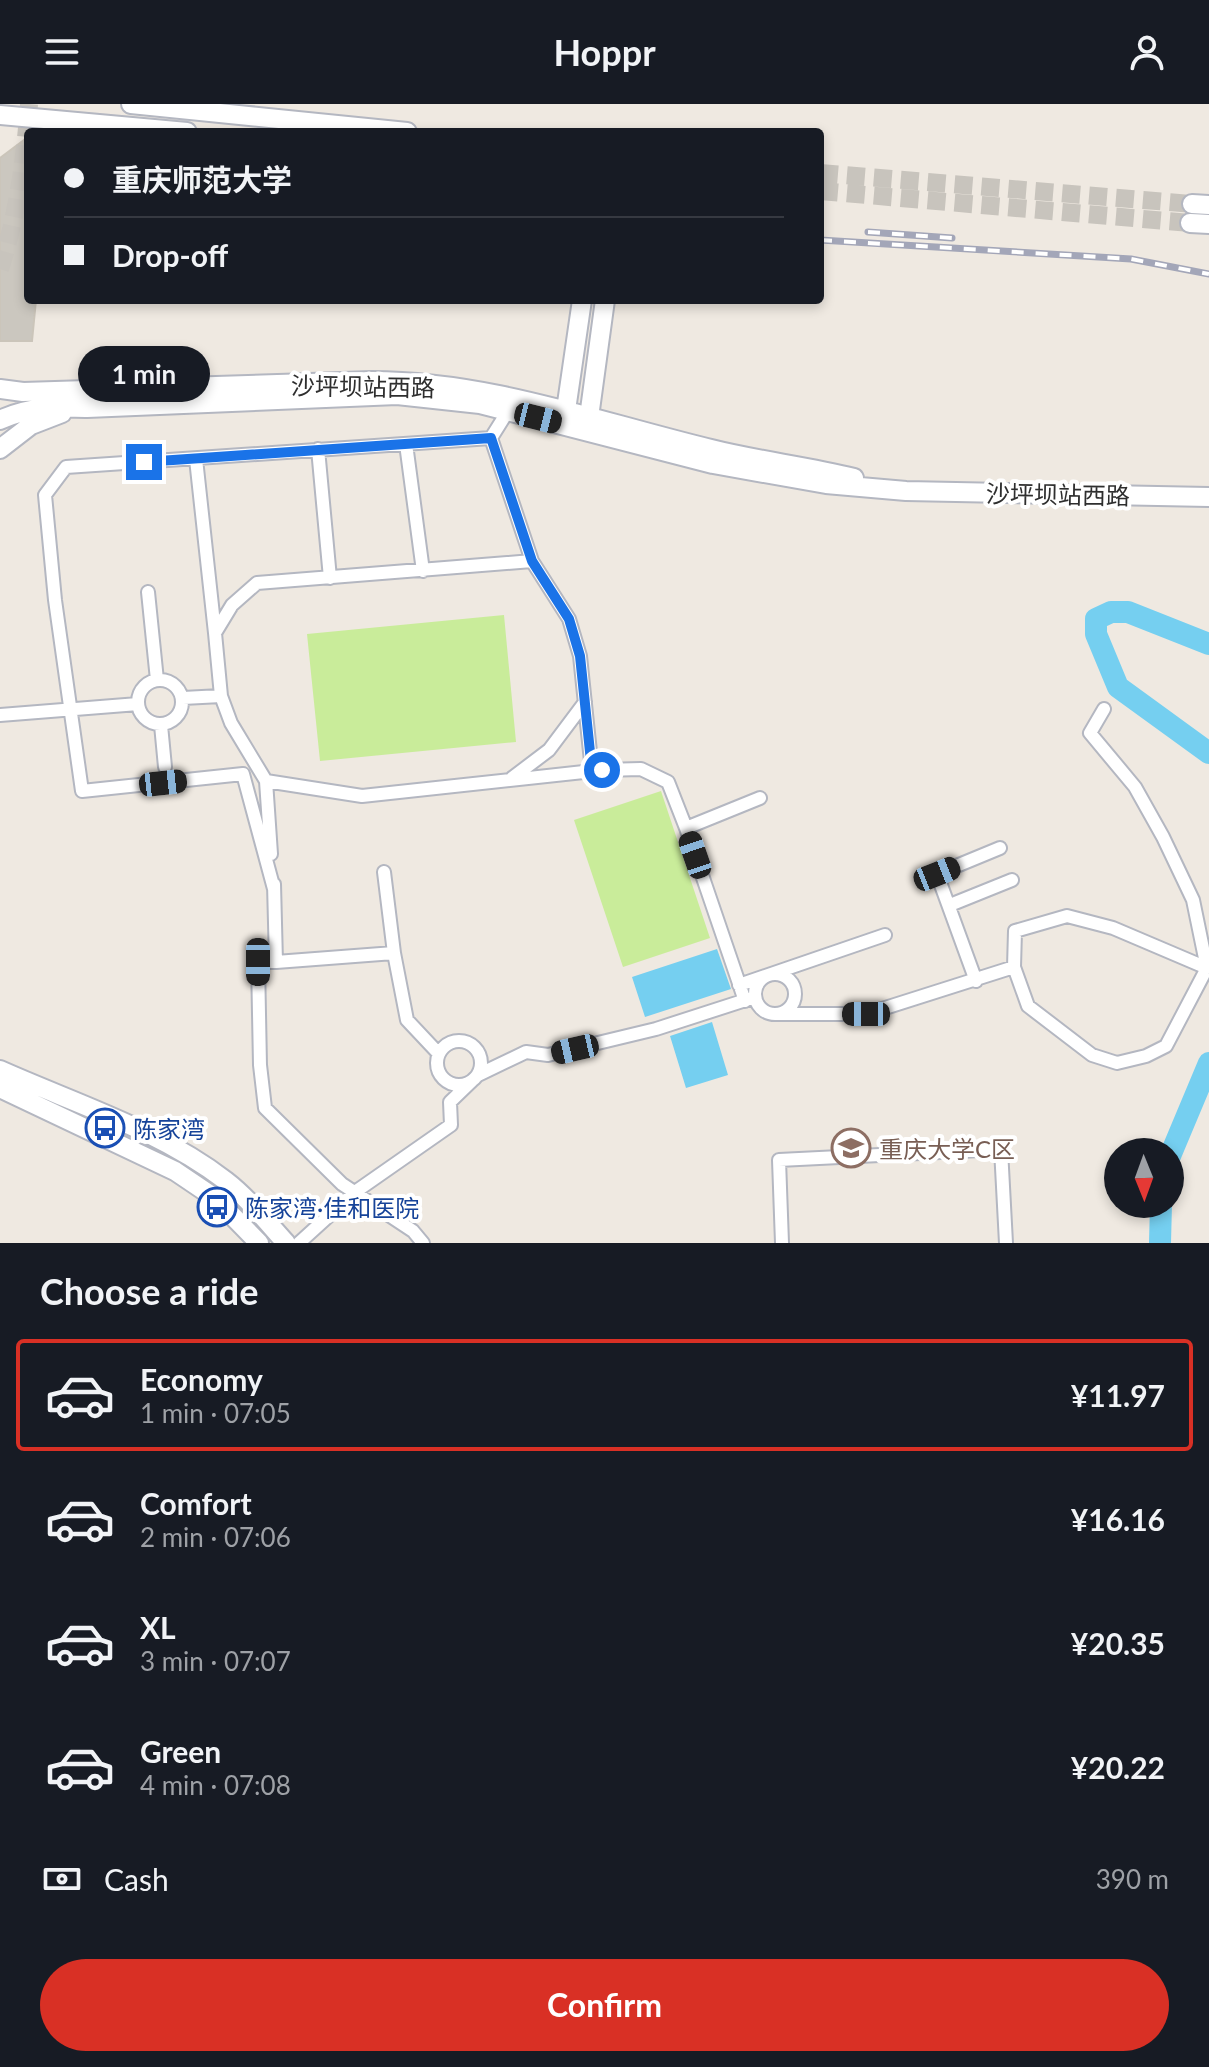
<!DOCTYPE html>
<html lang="en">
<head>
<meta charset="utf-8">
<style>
  :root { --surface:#171b24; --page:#20242c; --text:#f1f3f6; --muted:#9ea1a6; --line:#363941; --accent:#d93025 }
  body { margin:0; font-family:Lato,"Noto Sans SC",sans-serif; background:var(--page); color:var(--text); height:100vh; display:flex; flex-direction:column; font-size:30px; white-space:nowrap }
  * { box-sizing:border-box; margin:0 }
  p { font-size:26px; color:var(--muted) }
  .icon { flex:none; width:44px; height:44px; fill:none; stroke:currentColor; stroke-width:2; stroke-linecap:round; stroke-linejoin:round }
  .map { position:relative; height:1139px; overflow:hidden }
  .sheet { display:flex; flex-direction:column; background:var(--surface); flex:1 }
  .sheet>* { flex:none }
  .hud { position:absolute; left:24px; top:24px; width:800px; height:176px; border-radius:8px; box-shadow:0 4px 12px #0003; display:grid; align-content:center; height:176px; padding:0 40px; background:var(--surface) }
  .needle { width:52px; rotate:179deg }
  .controls { position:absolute; left:1104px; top:1034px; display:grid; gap:16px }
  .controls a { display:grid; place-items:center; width:80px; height:80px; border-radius:50%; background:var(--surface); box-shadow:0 4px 12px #0003; font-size:40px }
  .end { position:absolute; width:36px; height:36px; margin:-18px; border:10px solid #1a73e8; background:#fff; box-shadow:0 0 0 4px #fff }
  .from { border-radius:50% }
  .bubble { position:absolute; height:56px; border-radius:28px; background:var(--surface); box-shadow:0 4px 12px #0003; font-size:26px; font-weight:700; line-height:56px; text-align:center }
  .car { position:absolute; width:24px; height:48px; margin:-24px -12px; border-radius:10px; box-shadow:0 0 6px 2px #0007; background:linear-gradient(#222 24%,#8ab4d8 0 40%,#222 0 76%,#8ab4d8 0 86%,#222 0) }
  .hud b { display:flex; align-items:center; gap:28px; height:76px; font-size:30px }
  .hud b+b { border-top:2px solid var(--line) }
  .hud i { width:20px; height:20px; background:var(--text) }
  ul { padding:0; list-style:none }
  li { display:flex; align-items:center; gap:24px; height:112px; margin:0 16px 12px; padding:0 24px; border:4px solid transparent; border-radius:8px }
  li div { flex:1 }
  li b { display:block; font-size:30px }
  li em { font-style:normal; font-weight:700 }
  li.current { border-color:var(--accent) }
  li>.icon { width:72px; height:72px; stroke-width:1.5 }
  h2 { padding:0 40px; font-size:36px; line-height:96px }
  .pay { display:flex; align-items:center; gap:20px; height:88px; padding:0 40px; font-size:30px }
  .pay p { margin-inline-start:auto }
  .primary-button { display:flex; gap:16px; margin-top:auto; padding:16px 40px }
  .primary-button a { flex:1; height:92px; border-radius:48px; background:var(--accent); color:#fff; font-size:32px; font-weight:700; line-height:92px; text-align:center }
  header { display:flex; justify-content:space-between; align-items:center; height:104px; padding:0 40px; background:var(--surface); font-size:36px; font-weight:700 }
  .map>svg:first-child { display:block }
  .pitch { fill:#c9ec9a }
  .water { fill:#75cff0 }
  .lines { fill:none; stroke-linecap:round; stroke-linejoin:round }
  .river { stroke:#75cff0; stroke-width:22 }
  .building { fill:#cbc7bf; stroke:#cbc5ba; stroke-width:2 }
  .secondary-tunnel { stroke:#c8c4bd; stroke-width:18; stroke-dasharray:18 9; stroke-linecap:butt }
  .street-casing { stroke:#b4b7c1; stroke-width:16 }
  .secondary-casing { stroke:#b4b7c1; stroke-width:22 }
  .street { stroke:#fff; stroke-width:12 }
  .secondary { stroke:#fff; stroke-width:18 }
  .rail-casing { stroke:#a3a6b8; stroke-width:7 }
  .rail { stroke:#fff; stroke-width:4; stroke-dasharray:12; stroke-linecap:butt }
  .route { stroke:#1a73e8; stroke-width:10 }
  .labels { text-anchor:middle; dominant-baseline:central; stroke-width:8; stroke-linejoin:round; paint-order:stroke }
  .street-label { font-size:24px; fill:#2e2e2e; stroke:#fff }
  .transit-label { font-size:24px; fill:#164399; stroke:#fff; text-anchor:start }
  .education-label { font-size:24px; fill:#785e54; stroke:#fff; text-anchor:start }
</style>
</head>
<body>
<header><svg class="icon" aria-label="menu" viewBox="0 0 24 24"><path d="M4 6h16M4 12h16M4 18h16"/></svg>Hoppr<svg class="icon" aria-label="person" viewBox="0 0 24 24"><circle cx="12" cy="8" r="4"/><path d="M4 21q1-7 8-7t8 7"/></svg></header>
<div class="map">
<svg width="1209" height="1139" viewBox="0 0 1209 1139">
  <rect width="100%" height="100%" fill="#efe9e1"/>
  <path class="pitch" d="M504,511L516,638L320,657L307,530Z
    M661,687L710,834L623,863L574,716Z"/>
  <path class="water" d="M717,845L731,885L645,913L632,873Z
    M712,918L728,971L686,984L670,932Z"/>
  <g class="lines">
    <path class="river" d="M1209,540L1128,508H1111L1096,515V530L1118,583L1209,649
      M1170,1052L1209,959
      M1160,1139L1161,1100"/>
  </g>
  <path class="building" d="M28,33V196H36L32,237H0V54Z"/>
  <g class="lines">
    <path class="secondary-tunnel" d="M820,69L1192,100
      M820,87L1190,119
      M0,165C17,113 25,55 29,0"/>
    <g class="street-casing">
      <path id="street" d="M491,334L508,307
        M406,340L423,467
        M318,345L330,474
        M196,355L215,529
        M148,488L157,576
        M138 598a22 22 0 1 1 44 0a22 22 0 1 1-44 0Z
        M221,592L215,529L232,501L257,479L532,457L569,515L580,552L592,667
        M183,594L221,592L231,619L266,677L362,692L602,666L641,665L668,678L686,724L745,897
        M0,611L138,600
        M161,621L165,663
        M512,674L549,646L585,598
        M266,677L271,750
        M686,724L760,694
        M384,768L394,849L407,916L439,950
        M274,780L276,858L394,849
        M274,785L243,670L82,687L55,496L45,391L66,363L491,334L532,457
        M950,801L1012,776
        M276,858H258L260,961L265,1004L342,1080L413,1127L423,1139
        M1014,863L1015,827L1067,812L1113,824L1207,864
        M755 890a20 20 0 1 1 40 0a20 20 0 1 1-40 0Z
        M976,877L937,770L1000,744
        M739,881L885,831
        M778,910H866L1014,863L1028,902L1092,951L1117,959L1146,952L1166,942L1207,864L1193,796L1163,733L1135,683L1090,629L1104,605
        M437 959a22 22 0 1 1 44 0a22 22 0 1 1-44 0Z
        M299,1139L355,1088L451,1021L450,998L478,971L526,948L548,951L656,925L755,893
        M782,1139L779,1056L1001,1045L1006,1139"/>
    </g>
    <g class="secondary-casing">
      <path id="secondary" d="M131,0L407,28
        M0,11L187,28
        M1192,100L1209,101
        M1190,119L1209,120
        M0,285L23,288L372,277C488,277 599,318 711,345C758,357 807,362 854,374
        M566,306L582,196
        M589,313L605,196
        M0,316C29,302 55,303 87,304L397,291L480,300L713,360L826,380L906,387L1209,393
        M0,345L31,321L62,309
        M0,966C76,1000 160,1026 226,1077C248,1094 267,1118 286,1139
        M0,984L175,1067L215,1094L259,1139"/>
    </g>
    <use href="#street" class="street"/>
    <use href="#secondary" class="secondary"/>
    <g class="rail-casing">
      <path id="rail" d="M868,128L952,134
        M820,136L1131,155L1209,170"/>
    </g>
    <use href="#rail" class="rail"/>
  </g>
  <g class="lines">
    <path class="route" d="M144,358L491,334L532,457L569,515L580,552L592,667L602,666"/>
  </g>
  <defs>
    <g id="bus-ring" transform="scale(2)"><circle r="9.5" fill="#fff" stroke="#1a4fb4" stroke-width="1.5"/><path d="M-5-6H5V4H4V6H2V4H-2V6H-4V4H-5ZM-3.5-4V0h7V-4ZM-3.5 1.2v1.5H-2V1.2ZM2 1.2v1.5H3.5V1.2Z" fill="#1a4fb4"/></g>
    <g id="university-ring" transform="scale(2)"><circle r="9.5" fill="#fff" stroke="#8d6e63" stroke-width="1.5"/><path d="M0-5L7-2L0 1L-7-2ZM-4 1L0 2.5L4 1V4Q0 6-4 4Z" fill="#8d6e63"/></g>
  </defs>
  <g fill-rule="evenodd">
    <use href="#bus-ring" x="105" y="1024"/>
    <use href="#university-ring" x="851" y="1044"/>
    <use href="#bus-ring" x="217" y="1103"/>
  </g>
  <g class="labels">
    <g class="street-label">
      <text transform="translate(363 282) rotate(1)">沙坪坝站西路</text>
      <text transform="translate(1058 390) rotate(1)">沙坪坝站西路</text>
    </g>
    <g class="transit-label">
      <text x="133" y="1024">陈家湾</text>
      <text x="245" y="1103">陈家湾·佳和医院</text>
    </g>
    <g class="education-label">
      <text x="879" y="1044">重庆大学C区</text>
    </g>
  </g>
</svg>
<div class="controls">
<a><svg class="needle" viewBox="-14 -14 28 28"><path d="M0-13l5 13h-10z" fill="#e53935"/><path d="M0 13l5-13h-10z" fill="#9ea1a6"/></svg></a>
</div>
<i class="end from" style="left:602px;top:666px"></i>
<i class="end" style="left:144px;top:358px"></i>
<div class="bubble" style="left:78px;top:242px;width:132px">1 min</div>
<i class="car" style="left:538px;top:314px;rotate:104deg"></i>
<i class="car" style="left:163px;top:679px;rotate:84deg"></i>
<i class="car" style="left:695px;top:751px;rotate:341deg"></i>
<i class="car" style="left:937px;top:770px;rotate:68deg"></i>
<i class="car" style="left:258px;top:858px;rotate:180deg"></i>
<i class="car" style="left:866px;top:910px;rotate:270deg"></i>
<i class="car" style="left:575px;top:945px;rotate:257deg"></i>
<div class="hud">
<b><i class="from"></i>重庆师范大学</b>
<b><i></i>Drop-off</b>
</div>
</div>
<section class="sheet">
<h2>Choose a ride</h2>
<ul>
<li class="current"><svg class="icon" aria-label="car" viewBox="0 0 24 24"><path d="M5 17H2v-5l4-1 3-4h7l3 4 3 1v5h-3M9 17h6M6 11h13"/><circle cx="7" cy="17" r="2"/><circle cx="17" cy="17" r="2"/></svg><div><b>Economy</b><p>1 min · 07:05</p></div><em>¥11.97</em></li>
<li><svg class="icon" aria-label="car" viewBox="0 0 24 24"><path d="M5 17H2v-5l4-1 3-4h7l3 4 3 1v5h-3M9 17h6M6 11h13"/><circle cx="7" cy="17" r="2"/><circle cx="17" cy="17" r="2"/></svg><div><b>Comfort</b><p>2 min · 07:06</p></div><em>¥16.16</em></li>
<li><svg class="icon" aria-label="car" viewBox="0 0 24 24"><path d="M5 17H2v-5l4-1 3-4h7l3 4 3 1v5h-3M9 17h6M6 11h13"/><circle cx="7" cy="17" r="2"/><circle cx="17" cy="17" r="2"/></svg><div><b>XL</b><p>3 min · 07:07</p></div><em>¥20.35</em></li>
<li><svg class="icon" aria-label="car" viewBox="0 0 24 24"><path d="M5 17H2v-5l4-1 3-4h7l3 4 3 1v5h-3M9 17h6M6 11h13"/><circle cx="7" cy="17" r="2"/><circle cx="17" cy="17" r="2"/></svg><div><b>Green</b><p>4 min · 07:08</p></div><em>¥20.22</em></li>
</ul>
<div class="pay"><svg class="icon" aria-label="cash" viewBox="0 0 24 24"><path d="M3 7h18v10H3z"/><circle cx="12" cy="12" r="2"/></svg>Cash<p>390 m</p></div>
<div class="primary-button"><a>Confirm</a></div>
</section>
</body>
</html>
